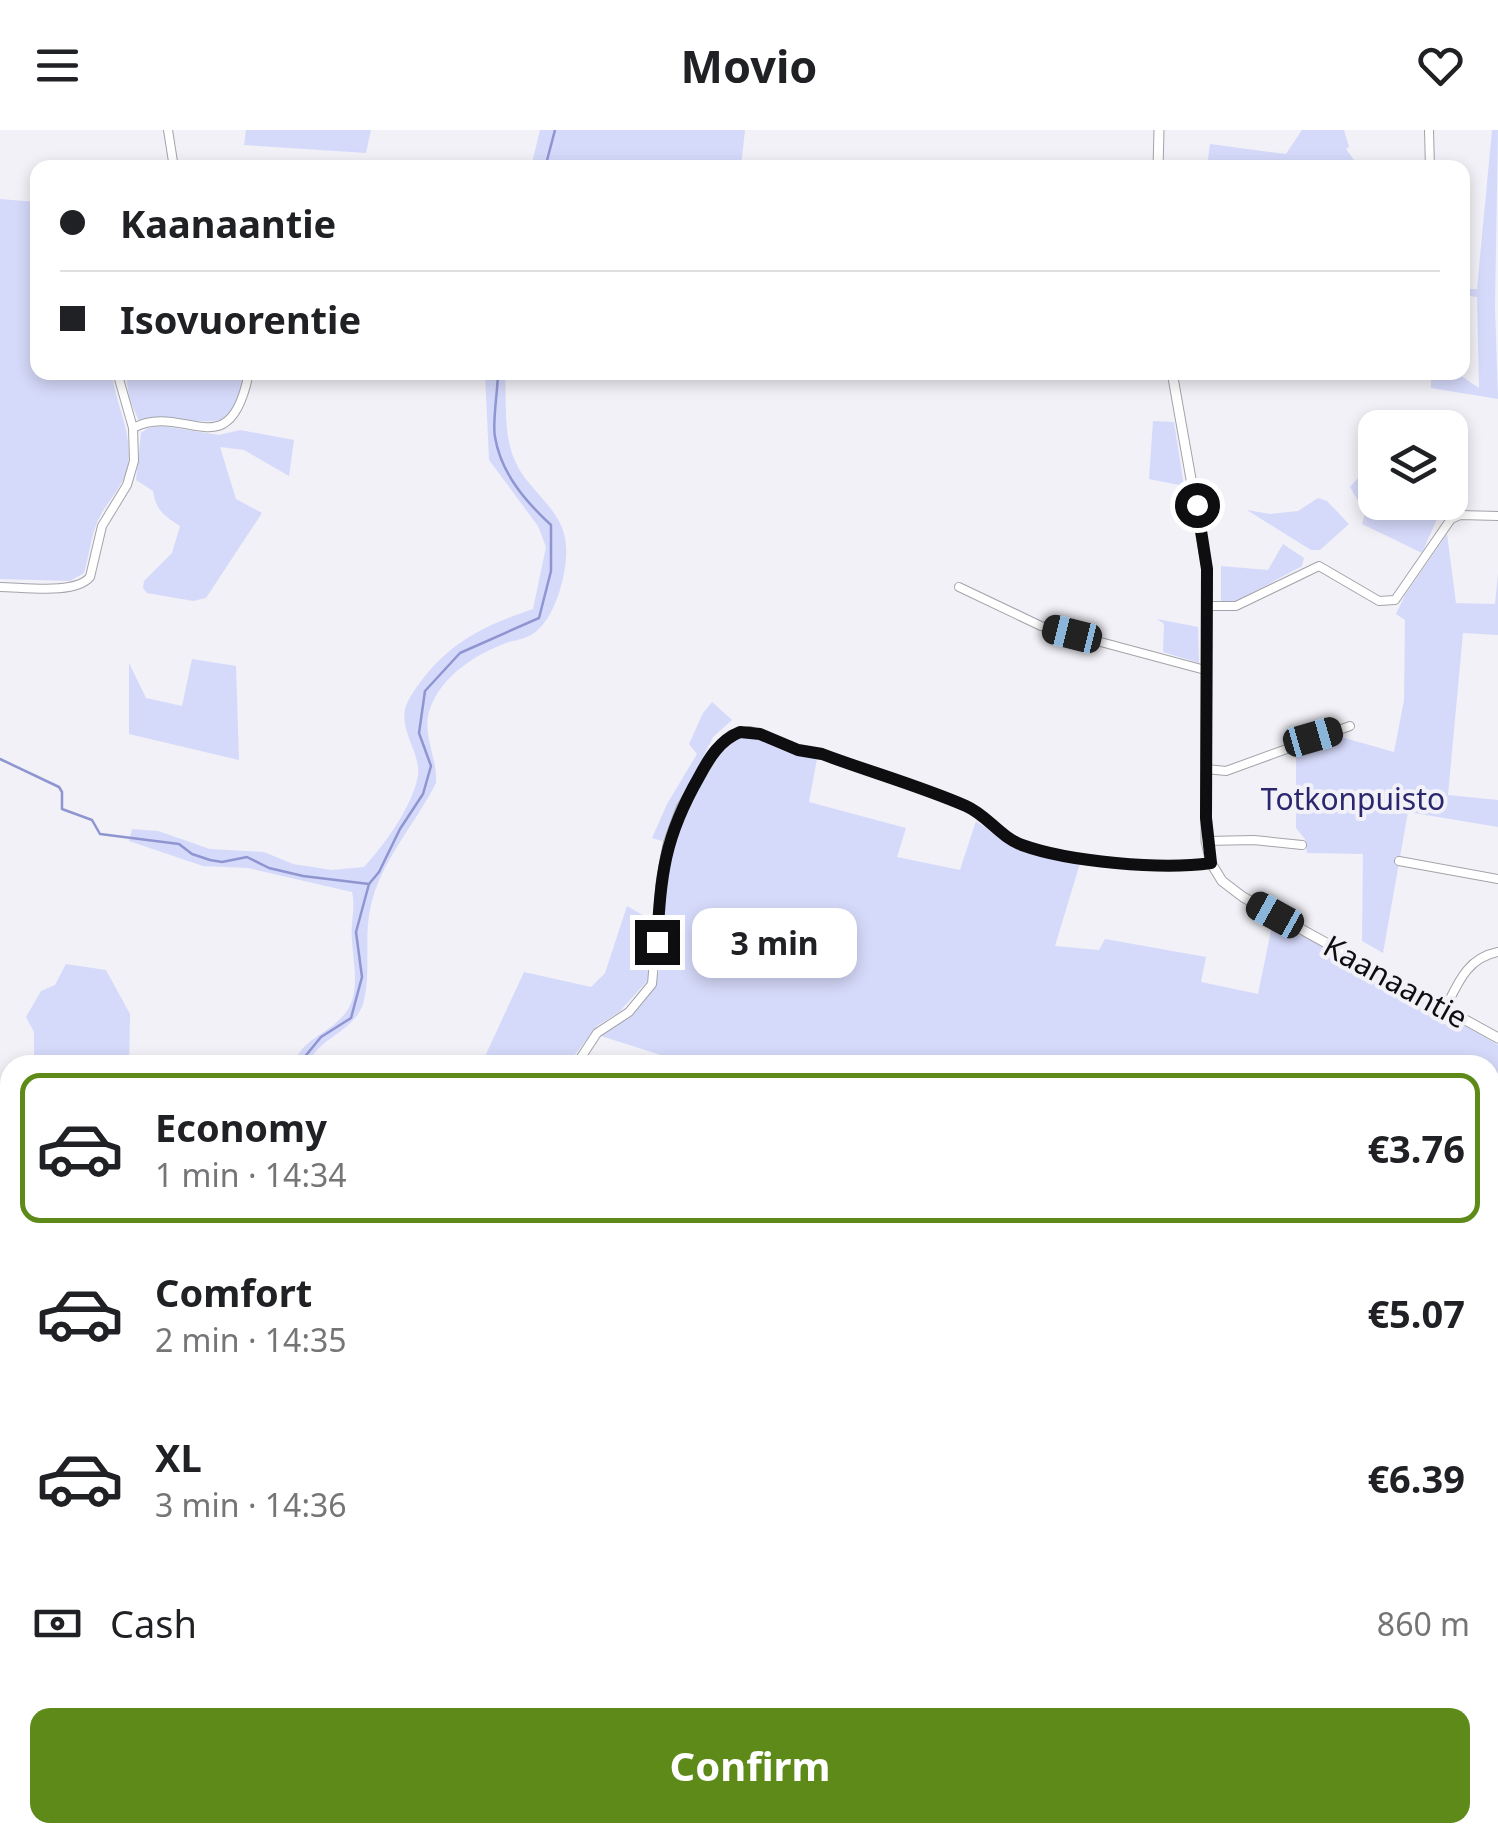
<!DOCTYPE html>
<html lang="en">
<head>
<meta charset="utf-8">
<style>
  :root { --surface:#fff; --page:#f2f2f2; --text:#202124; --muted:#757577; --line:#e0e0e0; --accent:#5e8a19 }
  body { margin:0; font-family:"Noto Sans",sans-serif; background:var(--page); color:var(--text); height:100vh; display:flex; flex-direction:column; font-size:38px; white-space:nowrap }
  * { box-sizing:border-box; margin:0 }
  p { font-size:32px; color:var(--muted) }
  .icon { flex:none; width:55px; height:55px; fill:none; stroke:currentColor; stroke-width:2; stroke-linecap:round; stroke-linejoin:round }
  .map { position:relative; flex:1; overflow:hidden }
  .side { position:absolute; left:0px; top:925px; width:1500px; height:788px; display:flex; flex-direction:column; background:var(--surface); border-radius:30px 30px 0 0; box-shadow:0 5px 15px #0003 }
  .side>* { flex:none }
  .hud { position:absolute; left:30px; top:30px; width:1440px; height:220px; border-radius:20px; box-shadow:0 5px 15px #0003; display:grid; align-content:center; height:220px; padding:0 30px; background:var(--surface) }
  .buttons { position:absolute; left:1358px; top:280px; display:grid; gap:20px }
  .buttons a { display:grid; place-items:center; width:110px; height:110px; border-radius:20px; background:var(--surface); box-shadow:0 5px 15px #0003; font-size:50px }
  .end { position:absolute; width:45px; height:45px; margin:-22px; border:12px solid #0e0e10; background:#fff; box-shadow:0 0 0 5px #fff }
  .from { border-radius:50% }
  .bubble { position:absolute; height:70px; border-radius:20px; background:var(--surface); box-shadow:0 5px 15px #0003; font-size:32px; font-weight:700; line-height:70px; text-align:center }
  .car { position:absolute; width:30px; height:60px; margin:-30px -15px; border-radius:12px; box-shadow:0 0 8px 2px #0007; background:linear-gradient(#222 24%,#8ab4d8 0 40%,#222 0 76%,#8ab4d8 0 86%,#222 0) }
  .hud b { display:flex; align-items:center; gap:35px; height:95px; font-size:38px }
  .hud b+b { border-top:2px solid var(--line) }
  .hud i { width:25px; height:25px; background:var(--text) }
  ul { padding:18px 0 0; list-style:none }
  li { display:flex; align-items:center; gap:30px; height:150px; margin:0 20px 15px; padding:0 10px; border:5px solid transparent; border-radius:20px }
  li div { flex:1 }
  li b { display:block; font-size:38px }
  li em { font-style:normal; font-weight:700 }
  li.active { border-color:var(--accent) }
  li>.icon { width:90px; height:90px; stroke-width:1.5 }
  .pay { display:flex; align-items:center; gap:25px; height:110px; padding:0 30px; font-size:38px }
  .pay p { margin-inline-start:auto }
  .button { display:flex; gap:20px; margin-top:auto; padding:20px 30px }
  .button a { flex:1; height:115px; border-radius:20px; background:var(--accent); color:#fff; font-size:40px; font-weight:700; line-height:115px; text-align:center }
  header { display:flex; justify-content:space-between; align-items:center; height:130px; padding:0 30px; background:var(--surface); font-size:45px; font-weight:700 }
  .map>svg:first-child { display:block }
  .green { fill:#d6dafa }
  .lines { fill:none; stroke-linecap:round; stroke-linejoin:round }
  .stream { stroke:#8f95d1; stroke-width:2.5 }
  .minor-casing { stroke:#a3a4a9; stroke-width:10 }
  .tertiary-casing { stroke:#a3a4a9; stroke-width:11 }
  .secondary-casing { stroke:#a3a4a9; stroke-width:12 }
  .minor { stroke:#fff; stroke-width:8 }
  .tertiary { stroke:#fff; stroke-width:9 }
  .secondary { stroke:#dadbf4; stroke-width:10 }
  .rail { stroke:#323235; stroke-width:2.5; stroke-dasharray:18 18; stroke-linecap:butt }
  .route { stroke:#0e0e10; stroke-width:12 }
  .labels { text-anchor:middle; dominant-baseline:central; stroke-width:8; stroke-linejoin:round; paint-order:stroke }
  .park-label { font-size:30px; fill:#2a276e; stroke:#f1f1f7 }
  .street-label { font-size:30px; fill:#0e0e10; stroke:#f1f1f7 }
</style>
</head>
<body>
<header><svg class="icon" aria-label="menu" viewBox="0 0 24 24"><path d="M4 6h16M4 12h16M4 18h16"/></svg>Movio<svg class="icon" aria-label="heart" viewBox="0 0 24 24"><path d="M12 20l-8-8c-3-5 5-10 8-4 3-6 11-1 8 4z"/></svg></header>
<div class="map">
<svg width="1498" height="1711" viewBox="0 0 1498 1711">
  <rect width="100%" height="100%" fill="#f1f1f7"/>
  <path class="green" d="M246,0H371L366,23L244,15Z
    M540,0H745L741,37H531Z
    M1302,0H1344L1349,17L1346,19L1359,37H1207L1210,14L1286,24Z
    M1492,0H1498L1495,177L1498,269L1431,258V243H1457L1479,258L1477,167L1463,165V159H1477Z
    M0,69L37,72L38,242L112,243C115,274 133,302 128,335C125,355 107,371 98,390C91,406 89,426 84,443L70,451L0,449Z
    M126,243H232V247L244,250L238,275L221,290C193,295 167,283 139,291L129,268Z
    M485,243H505C507,276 502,309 519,339C534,364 565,384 566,416C568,442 555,492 531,505C524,509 516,510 509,512C477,523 441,546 430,579C421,604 438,628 436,653C416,693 381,731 371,775C363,807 372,843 363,874C353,903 318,907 308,935H293C303,908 325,906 343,886C362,865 353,835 352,810C350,793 356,779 352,762L248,738L203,736L129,711L132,699L158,701L210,719L264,722L293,734L332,740L364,737C385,714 412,677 418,646C421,624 400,602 405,579C408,568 418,555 425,546C455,509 489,494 533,479L546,417L538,396L489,330Z
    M1153,291L1174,292L1184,356L1149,349Z
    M162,296L219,305L240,300L294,310L289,346L244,320L220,317L236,369L262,383L206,468L193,471L147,463L143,458L144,451L172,423L180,396C164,386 156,380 153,361L136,350L141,303L148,298Z
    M1375,329V372L1444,373L1422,423L1362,394L1365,383L1350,357Z
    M1318,368L1327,371L1349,394L1320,420H1311L1247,380L1270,384L1298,381Z
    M1447,404L1456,473L1495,474L1498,444V505L1463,503L1448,665L1498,670V697L1408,682L1383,823L1362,811L1363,724L1307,723L1305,709L1296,698V619L1327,603L1394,622L1404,570L1405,490L1396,484L1405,465Z
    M1283,414L1304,428L1302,436L1237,471L1221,472V436L1268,440Z
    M1157,489L1198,497L1199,533L1163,522L1164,494Z
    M192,529L236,536L239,630L129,604V533L146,568L182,576Z
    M712,572L732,590L713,607L662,711L652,708L667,674L697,624L689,614L703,583Z
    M747,606L817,629L809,672L906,698L897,727L960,740L976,691C1013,717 1037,724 1081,730L1055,816L1099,820L1105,809L1206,827L1201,852L1258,864L1272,796L1310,809L1355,838L1371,844L1483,906L1498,915V1079L1490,1081V935H659L661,925L601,906C687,856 654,812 667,730C674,691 702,653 723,619L734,610Z
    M627,776L655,792L651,847L619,882L597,896L567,935H481L524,842L591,857L605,843Z
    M66,834L106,840L130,884L129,935H34V902L26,887L41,861L55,855Z
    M0,1589H10V1702L123,1703L122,1711H0Z
    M316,1702H812L826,1711H312Z"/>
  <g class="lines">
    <path class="stream" d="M545,38L555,0
      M0,629L59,657L62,662V679L92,690L100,704L179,714L192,724L210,730L222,732L247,727L269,738L303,746L369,754
      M298,935L321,907L351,888L362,847L356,802L369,754L379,742L400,699L423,664L431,636L419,603L425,561L460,523L539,488L551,441V395C525,371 501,343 495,307C492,293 498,260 498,242
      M0,1650L10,1642"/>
    <g class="minor-casing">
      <path id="minor" d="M168,0L174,38
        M1429,0L1430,38
        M133,298C183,271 228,339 248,247
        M0,457C23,457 75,465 90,447L102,396L127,355L134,331L133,298L117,242
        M959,457L1041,496L1205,540
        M1206,476H1236L1319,436L1379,471L1395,470L1451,389L1460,385L1498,386
        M1206,639L1226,641L1350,596
        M1206,711L1254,710L1302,715
        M1399,731L1498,749
        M1445,879C1458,853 1467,828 1498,822
        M576,935L597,903L629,882L652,854L661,750L668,712L681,677L718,617L731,605L750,601L798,620L822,624C870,642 920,656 966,676C987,684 1000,707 1022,715C1068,732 1163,740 1211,733
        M0,997L10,1000
        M1490,1307L1498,1303
        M786,1702L794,1711
        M926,1702L929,1711
        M1133,1702L1134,1711
        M1250,1702V1711
        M1376,1702V1711"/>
    </g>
    <g class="tertiary-casing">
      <path id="tertiary" d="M1158,38L1159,0
        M1172,242L1207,439L1206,711L1211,733L1222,751L1243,767L1498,908
        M244,1702L245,1711"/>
    </g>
    <g class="secondary-casing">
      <path id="secondary" d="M0,1569H10
        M1490,1600L1498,1602"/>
    </g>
    <use href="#minor" class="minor"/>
    <use href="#tertiary" class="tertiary"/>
    <use href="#secondary" class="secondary"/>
    <path class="rail" d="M1490,1435L1498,1433
      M0,1496L10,1499"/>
  </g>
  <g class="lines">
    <path class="route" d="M657,812C661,744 664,708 699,647C709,628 720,610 740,602L760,604L798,620L822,624C870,642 920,656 966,676C987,685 1000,707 1022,715C1069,732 1162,740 1211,733L1206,688L1207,439L1197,375"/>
  </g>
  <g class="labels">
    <g class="park-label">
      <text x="1353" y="668">Totkonpuisto</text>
    </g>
    <g class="street-label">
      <text transform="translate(1396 851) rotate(29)">Kaanaantie</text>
    </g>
  </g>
</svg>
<div class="buttons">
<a><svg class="icon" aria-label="layers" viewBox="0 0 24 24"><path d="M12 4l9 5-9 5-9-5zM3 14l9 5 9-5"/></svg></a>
</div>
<i class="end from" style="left:1197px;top:375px"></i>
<i class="end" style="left:657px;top:812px"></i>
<div class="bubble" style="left:692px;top:778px;width:165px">3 min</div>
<i class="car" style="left:1072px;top:504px;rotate:284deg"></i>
<i class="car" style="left:1313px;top:607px;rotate:74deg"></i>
<i class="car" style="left:1275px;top:785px;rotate:299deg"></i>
<div class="hud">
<b><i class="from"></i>Kaanaantie</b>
<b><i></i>Isovuorentie</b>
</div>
<section class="side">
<ul>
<li class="active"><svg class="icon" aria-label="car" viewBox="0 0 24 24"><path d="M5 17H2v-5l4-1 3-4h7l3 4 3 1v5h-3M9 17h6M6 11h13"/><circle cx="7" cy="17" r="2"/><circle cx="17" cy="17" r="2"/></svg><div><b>Economy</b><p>1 min · 14:34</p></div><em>€3.76</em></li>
<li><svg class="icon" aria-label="car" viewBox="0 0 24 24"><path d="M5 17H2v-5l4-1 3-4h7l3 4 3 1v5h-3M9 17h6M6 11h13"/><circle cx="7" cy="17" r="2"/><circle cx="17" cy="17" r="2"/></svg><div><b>Comfort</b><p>2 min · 14:35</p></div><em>€5.07</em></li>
<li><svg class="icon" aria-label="car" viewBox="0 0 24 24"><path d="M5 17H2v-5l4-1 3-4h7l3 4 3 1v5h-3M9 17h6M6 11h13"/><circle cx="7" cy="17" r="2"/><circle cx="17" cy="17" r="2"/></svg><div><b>XL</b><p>3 min · 14:36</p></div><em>€6.39</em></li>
</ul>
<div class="pay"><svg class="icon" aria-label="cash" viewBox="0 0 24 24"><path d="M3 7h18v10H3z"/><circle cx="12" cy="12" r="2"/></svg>Cash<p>860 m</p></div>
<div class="button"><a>Confirm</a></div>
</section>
</div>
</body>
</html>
